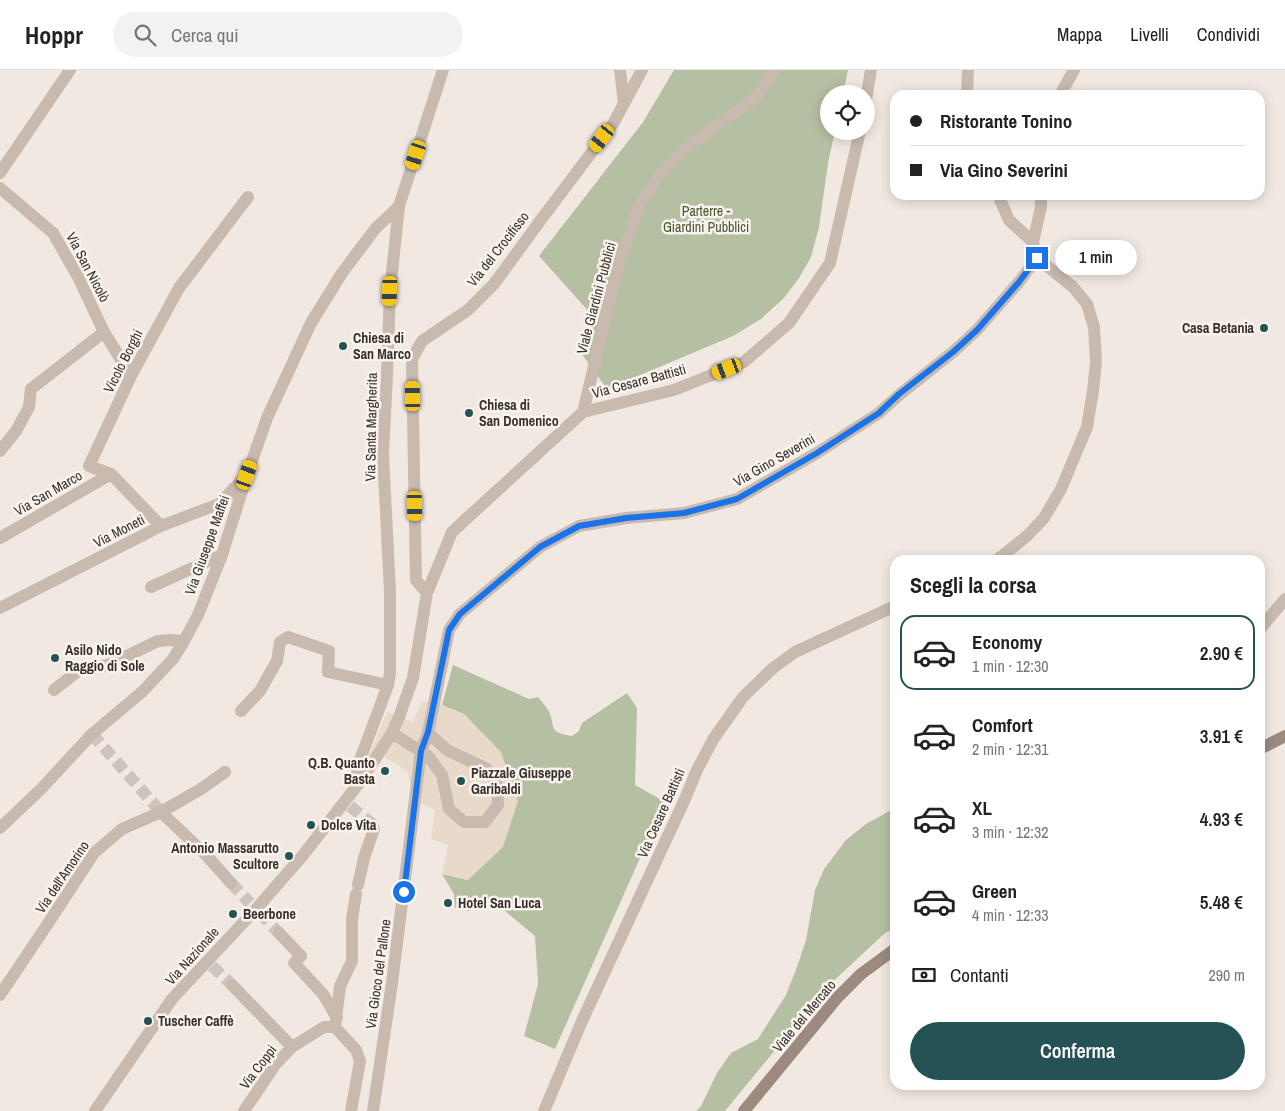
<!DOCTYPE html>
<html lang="it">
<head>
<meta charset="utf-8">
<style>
  :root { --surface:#fff; --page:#f2f2f2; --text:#222; --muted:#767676; --line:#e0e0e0; --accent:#255255 }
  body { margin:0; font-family:"Archivo Narrow",sans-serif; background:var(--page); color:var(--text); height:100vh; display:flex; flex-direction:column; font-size:19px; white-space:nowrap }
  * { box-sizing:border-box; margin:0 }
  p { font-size:16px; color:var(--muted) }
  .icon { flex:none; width:28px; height:28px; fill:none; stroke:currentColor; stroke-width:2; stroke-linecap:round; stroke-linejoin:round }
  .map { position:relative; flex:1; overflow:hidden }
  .drawer { position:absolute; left:890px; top:485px; width:375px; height:535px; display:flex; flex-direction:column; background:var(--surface); border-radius:15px; box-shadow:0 2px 12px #0003 }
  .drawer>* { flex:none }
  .hud { position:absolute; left:890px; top:20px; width:375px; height:110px; border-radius:15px; box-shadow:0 2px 12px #0003; display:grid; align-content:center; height:110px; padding:0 20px; background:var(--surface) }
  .controls { position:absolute; left:820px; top:15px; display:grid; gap:10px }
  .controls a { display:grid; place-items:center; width:55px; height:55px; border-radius:50%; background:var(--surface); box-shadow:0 2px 12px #0003; font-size:25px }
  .end { position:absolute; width:22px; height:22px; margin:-11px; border:6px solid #1a73e8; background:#fff; box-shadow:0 0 0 2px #fff }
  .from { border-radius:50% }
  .bubble { position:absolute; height:35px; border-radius:18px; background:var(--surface); box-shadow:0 2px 12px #0003; font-size:16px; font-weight:600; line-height:35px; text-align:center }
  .car { position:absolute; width:15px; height:30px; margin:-15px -8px; border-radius:6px; box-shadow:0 0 4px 1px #0007; background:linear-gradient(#f5c518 24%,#345 0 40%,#f5c518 0 76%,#345 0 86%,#f5c518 0) }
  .hud b { display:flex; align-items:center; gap:18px; height:48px; font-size:19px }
  .hud b+b { border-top:1px solid var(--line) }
  .hud i { width:12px; height:12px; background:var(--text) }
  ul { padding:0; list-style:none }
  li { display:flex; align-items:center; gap:15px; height:75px; margin:0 10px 8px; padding:0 10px; border:2px solid transparent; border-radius:15px }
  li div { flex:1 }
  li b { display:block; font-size:19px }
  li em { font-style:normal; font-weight:600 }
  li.selected { border-color:var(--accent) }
  li>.icon { width:45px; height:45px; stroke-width:1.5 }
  h2 { padding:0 20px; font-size:22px; line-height:60px }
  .pay { display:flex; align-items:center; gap:12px; height:55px; padding:0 20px; font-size:19px }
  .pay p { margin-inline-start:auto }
  .action { display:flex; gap:10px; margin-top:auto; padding:10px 20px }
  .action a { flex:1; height:58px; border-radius:30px; background:var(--accent); color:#fff; font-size:20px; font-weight:600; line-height:58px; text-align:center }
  header { display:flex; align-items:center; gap:30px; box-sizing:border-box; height:70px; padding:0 25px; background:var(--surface); border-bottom:1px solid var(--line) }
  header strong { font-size:24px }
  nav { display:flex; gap:28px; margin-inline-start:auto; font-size:18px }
  .search { width:350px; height:45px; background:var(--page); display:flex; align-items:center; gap:12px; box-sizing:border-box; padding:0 18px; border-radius:28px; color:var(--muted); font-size:19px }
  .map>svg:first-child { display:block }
  .green { fill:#b5bfa2 }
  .plaza { fill:#e7daca }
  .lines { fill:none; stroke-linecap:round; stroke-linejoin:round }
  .pedestrian-tunnel { stroke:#ccc4bd; stroke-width:12; stroke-dasharray:12 6; stroke-linecap:butt }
  .pedestrian { stroke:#c8baae; stroke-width:12 }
  .minor { stroke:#c8baae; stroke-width:12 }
  .secondary { stroke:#9c8a7f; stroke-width:12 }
  .route { stroke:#1a73e8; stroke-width:6 }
  .poi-dot { fill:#255255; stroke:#f9f3ed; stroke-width:2 }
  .labels { text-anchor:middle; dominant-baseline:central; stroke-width:5; stroke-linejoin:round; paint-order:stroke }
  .park-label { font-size:14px; fill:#475331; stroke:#f9f3ed }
  .street-label { font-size:14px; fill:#382f2b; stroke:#f9f3ed }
  .poi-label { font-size:14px; font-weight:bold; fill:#382f2b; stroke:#f9f3ed; text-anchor:start }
</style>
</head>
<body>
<header>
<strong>Hoppr</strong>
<div class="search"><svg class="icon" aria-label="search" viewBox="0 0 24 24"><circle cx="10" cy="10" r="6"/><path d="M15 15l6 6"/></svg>Cerca qui</div>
<nav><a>Mappa</a><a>Livelli</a><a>Condividi</a></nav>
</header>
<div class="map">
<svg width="1285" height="1041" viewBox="0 0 1285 1041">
  <rect width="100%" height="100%" fill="#f1e9e1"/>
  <path class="green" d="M674,0H848L843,24H829V61H835L828,93L819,157L811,187L799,208L784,228L761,249L733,266L607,319L581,283L591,244L539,186L643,52Z
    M453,595L529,629L538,627C541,631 545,635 548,640C557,657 546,662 572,666L579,661L582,653L627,623L637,638L635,715L665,732L555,979L524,966L538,914L535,866L493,831L469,841L455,838L454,824L442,804L468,810L464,644L442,635Z
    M895,738V858L885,863L826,918L725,1041H696L701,1036L717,1003L731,983L758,969L786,925L797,897L806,870L815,820L824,799L846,770L866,754Z"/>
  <path class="plaza" d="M422,631L442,635L464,644L501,682L518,731L503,777L468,810L442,804L448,775L431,769L435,740L415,731L407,701L384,687L355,729L346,722L358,695L364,697L387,642L413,652Z"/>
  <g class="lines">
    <path class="pedestrian-tunnel" d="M92,664L161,742
      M350,736L372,754
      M231,813L250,833
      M260,843L279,863
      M212,896L232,915"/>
    <path class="pedestrian" d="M583,342L619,193L639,136L660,104L686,78L756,27L774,0
      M241,641L260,621L277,591L280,572L288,567L329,581L328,602L388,615
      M161,742L206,785L231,813
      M358,815L364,788L374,759L372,754
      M279,863L301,886L294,893L323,924L337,948
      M232,915L292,977
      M0,925L47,855L94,783L122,759L161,742L201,719L225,702
      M335,957L340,916L352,891V849L356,824
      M95,1041L172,929L256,839L304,784L359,713
      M244,1041L275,995L292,977L324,957H335L356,980L360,991L351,1041"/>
    <path class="minor" d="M443,0L399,136L390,221L387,306L383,384L390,522V603L388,615L358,695L355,711L359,713L392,663L399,647L413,608L427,523L452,462L583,342L674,320L744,292L789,253L830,193L860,61
      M620,0L624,33
      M967,25L968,0
      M1060,25L1074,0
      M866,29L871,0
      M0,103L70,0
      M0,118L53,163L78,207L104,262L131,306
      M1033,172L1041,137V125
      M0,381L16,361L29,337L31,319L104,262
      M161,456L111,404L89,396L131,306L179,218L248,127
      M0,468L111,404
      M997,490L1027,466L1044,448L1061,419L1087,357L1093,321L1096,292L1094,257L1087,234L1073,217L1037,188L1033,172L1009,150L998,125
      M151,517L197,496L222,485
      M427,523L416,510L412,289L422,271L468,240L494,214L540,151L613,54L642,0
      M0,538L161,456L219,434L245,407
      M1260,559L1285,529
      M54,620L78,601L108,595L158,571L171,570L184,571
      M392,663L428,686L442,705L449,739L464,752H485L498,735L497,714L487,699L447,680L428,663
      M0,758L41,719L92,664L142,622L173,589L184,571L198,545L222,485L247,405L267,348L311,253L342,203L375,159L399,136
      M373,1041L392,913L421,681L428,663L449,560L460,544L540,477L579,456L626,448L684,443L737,429L817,383L879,343L899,325L953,282L977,260L1019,212L1037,188
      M544,1041L582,951L685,729L697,700L714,668L743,627L772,599L795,582L895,536"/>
    <path class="secondary" d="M1260,679L1285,666
      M744,1041L837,928L861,904L895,879"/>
  </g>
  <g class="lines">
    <path class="route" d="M404,822L421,681L428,662L449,560L460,544L540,477L579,456L626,448L684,443L737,429L817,383L879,343L899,324L953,282L977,260L1019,212L1037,188"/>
  </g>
  <g class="poi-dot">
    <circle cx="1264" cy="258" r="5"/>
    <circle cx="343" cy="276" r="5"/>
    <circle cx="469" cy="343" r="5"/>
    <circle cx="55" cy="588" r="5"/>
    <circle cx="385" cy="701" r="5"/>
    <circle cx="461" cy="711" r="5"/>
    <circle cx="311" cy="755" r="5"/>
    <circle cx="289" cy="786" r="5"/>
    <circle cx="448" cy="833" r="5"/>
    <circle cx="233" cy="844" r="5"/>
    <circle cx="148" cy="951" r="5"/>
  </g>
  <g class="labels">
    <g class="park-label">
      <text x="706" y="141">Parterre -<tspan x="706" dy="16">Giardini Pubblici</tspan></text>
    </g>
    <g class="street-label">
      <text transform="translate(498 179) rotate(-52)">Via del Crocifisso</text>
      <text transform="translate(88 197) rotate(62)">Via San Nicolò</text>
      <text transform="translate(596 228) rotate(-75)">Viale Giardini Pubblici</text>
      <text transform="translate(123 291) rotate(-63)">Vicolo Borghi</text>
      <text transform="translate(639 311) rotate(-15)">Via Cesare Battisti</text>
      <text transform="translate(371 357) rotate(-89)">Via Santa Margherita</text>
      <text transform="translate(774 390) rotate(-30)">Via Gino Severini</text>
      <text transform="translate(48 423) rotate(-30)">Via San Marco</text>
      <text transform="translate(119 461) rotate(-27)">Via Moneti</text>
      <text transform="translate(207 475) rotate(-70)">Via Giuseppe Maffei</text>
      <text transform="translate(661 743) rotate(-66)">Via Cesare Battisti</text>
      <text transform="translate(62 807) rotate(-56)">Via dell'Amorino</text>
      <text transform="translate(192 886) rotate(-48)">Via Nazionale</text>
      <text transform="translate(378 904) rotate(-82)">Via Gioco del Pallone</text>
      <text transform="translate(804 946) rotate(-50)">Viale del Mercato</text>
      <text transform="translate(258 997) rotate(-53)">Via Coppi</text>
    </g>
    <g class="poi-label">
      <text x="1254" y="258" text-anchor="end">Casa Betania</text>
      <text x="353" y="268">Chiesa di<tspan x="353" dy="16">San Marco</tspan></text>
      <text x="479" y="335">Chiesa di<tspan x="479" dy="16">San Domenico</tspan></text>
      <text x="65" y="580">Asilo Nido<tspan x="65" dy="16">Raggio di Sole</tspan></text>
      <text x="375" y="693" text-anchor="end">Q.B. Quanto<tspan x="375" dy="16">Basta</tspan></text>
      <text x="471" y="703">Piazzale Giuseppe<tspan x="471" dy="16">Garibaldi</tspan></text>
      <text x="321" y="755">Dolce Vita</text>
      <text x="279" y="778" text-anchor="end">Antonio Massarutto<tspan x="279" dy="16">Scultore</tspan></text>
      <text x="458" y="833">Hotel San Luca</text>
      <text x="243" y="844">Beerbone</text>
      <text x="158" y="951">Tuscher Caffè</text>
    </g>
  </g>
</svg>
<div class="controls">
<a><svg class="icon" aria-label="locate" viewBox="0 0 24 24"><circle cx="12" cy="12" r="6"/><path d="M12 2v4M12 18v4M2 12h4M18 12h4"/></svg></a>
</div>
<i class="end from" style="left:404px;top:822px"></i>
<i class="end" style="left:1037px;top:188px"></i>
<div class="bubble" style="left:1055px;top:170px;width:82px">1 min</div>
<i class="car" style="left:602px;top:68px;rotate:217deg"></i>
<i class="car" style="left:416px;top:85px;rotate:198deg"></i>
<i class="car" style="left:390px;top:221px;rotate:182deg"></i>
<i class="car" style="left:727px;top:299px;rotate:249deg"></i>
<i class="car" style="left:413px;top:326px;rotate:359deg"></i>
<i class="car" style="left:247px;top:405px;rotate:19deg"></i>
<i class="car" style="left:415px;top:436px;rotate:179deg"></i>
<div class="hud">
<b><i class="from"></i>Ristorante Tonino</b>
<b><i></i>Via Gino Severini</b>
</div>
<section class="drawer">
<h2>Scegli la corsa</h2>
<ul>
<li class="selected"><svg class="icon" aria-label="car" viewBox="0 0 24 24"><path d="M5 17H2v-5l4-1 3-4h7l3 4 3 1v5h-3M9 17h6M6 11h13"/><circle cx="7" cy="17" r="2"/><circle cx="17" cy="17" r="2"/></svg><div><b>Economy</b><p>1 min · 12:30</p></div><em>2.90 €</em></li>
<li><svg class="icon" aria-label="car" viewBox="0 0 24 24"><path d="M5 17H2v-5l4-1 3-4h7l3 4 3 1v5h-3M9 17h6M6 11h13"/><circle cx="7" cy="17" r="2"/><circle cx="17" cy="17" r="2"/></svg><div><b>Comfort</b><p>2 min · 12:31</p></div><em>3.91 €</em></li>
<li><svg class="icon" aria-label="car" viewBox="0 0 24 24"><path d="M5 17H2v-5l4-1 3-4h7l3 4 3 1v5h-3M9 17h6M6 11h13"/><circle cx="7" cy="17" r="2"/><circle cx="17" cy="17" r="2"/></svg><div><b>XL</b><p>3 min · 12:32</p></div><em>4.93 €</em></li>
<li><svg class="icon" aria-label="car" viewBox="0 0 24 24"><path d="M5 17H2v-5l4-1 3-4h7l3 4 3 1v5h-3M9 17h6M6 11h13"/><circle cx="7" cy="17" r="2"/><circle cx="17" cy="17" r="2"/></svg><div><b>Green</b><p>4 min · 12:33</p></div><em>5.48 €</em></li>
</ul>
<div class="pay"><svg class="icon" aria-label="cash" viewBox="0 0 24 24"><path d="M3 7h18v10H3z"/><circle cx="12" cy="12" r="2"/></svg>Contanti<p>290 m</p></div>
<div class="action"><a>Conferma</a></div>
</section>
</div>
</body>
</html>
